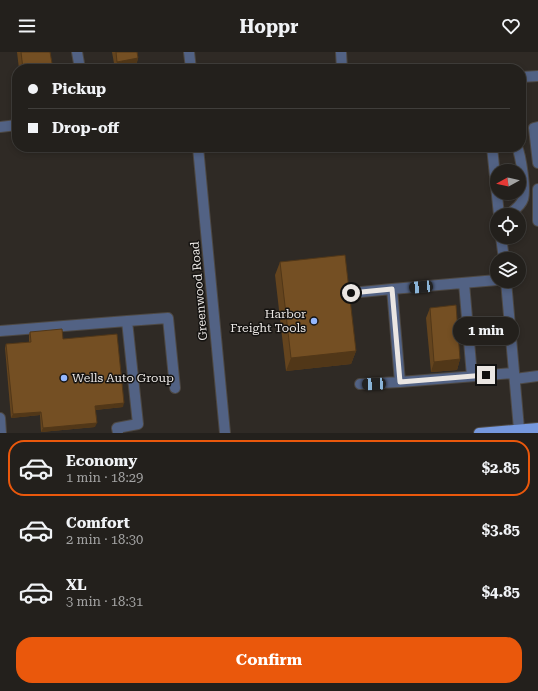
<!DOCTYPE html>
<html lang="en">
<head>
<meta charset="utf-8">
<style>
  :root { --surface:#23201c; --page:#2f2d29; --text:#f1f3f6; --muted:#a3a3a3; --line:#403e3b; --accent:#ea580c }
  body { margin:0; font-family:"Roboto Serif",serif; background:var(--page); color:var(--text); height:100vh; display:flex; flex-direction:column; font-size:15px; white-space:nowrap }
  * { box-sizing:border-box; margin:0 }
  p { font-size:13px; color:var(--muted) }
  .icon { flex:none; width:22px; height:22px; fill:none; stroke:currentColor; stroke-width:2; stroke-linecap:round; stroke-linejoin:round }
  .map { position:relative; height:381px; overflow:hidden }
  .sheet { display:flex; flex-direction:column; background:var(--surface); flex:1 }
  .sheet>* { flex:none }
  .top-card { position:absolute; left:12px; top:12px; width:514px; height:88px; border-radius:16px; box-shadow:0 2px 6px #0003,0 0 0 1px var(--line); display:grid; align-content:center; height:88px; padding:0 16px; background:var(--surface) }
  .needle { width:26px; rotate:262deg }
  .tools { position:absolute; left:490px; top:112px; display:grid; gap:8px }
  .tools a { display:grid; place-items:center; width:36px; height:36px; border-radius:50%; background:var(--surface); box-shadow:0 2px 6px #0003,0 0 0 1px var(--line); font-size:20px }
  .end { position:absolute; width:18px; height:18px; margin:-9px; border:5px solid #eae6e3; background:#111; box-shadow:0 0 0 2px #111 }
  .from { border-radius:50% }
  .bubble { position:absolute; height:28px; border-radius:14px; background:var(--surface); box-shadow:0 2px 6px #0003,0 0 0 1px var(--line); font-size:13px; font-weight:700; line-height:28px; text-align:center }
  .car { position:absolute; width:12px; height:24px; margin:-12px -6px; border-radius:5px; box-shadow:0 0 3px 1px #0007; background:linear-gradient(#222 24%,#8ab4d8 0 40%,#222 0 76%,#8ab4d8 0 86%,#222 0) }
  .top-card b { display:flex; align-items:center; gap:14px; height:38px; font-size:15px }
  .top-card b+b { border-top:1px solid var(--line) }
  .top-card i { width:10px; height:10px; background:var(--text) }
  ul { padding:7px 0 0; list-style:none }
  li { display:flex; align-items:center; gap:12px; height:56px; margin:0 8px 6px; padding:0 8px; border:2px solid transparent; border-radius:16px }
  li div { flex:1 }
  li b { display:block; font-size:15px }
  li em { font-style:normal; font-weight:700 }
  li.selected { border-color:var(--accent) }
  li>.icon { width:36px; height:36px; stroke-width:1.5 }
  .primary-button { display:flex; gap:8px; margin-top:auto; padding:8px 16px }
  .primary-button a { flex:1; height:46px; border-radius:16px; background:var(--accent); color:#fff; font-size:16px; font-weight:700; line-height:46px; text-align:center }
  header { display:flex; justify-content:space-between; align-items:center; height:52px; padding:0 16px; background:var(--surface); font-size:18px; font-weight:700 }
  .map>svg:first-child { display:block }
  .lines { fill:none; stroke-linecap:round; stroke-linejoin:round }
  .minor-casing { stroke:#4d4843; stroke-width:12 }
  .major-casing { stroke:#4d4843; stroke-width:12 }
  .minor { stroke:#526284; stroke-width:10 }
  .major { stroke:#7698dd; stroke-width:10 }
  .wall { fill:#64441e }
  .shaded-wall { fill:#513718 }
  .building { fill:#744f23; stroke:#513718 }
  .route { stroke:#eae6e3; stroke-width:5 }
  .poi-dot { fill:#94b7fd; stroke:#151311; stroke-width:1.5 }
  .labels { text-anchor:middle; dominant-baseline:central; stroke-width:3; stroke-linejoin:round; paint-order:stroke }
  .street-label { font-size:12px; fill:#eae6e3; stroke:#151311 }
  .poi-label { font-size:12px; fill:#eae6e3; stroke:#151311; text-anchor:end }
</style>
</head>
<body>
<header><svg class="icon" aria-label="menu" viewBox="0 0 24 24"><path d="M4 6h16M4 12h16M4 18h16"/></svg>Hoppr<svg class="icon" aria-label="heart" viewBox="0 0 24 24"><path d="M12 20l-8-8c-3-5 5-10 8-4 3-6 11-1 8 4z"/></svg></header>
<div class="map">
<svg width="538" height="381" viewBox="0 0 538 381">
  <rect width="100%" height="100%" fill="#2f2a25"/>
  <g class="lines">
    <g class="minor-casing">
      <path id="minor" d="M77,0L80,17
        M189,0L191,17
        M341,0L342,17
        M521,25L538,24
        M0,75L17,73
        M538,75L534,76L538,111
        M198,95L225,381
        M492,95L499,163
        M538,137V169
        M508,163C513,159 521,154 523,147C526,138 521,104 517,95
        M501,185L504,207
        M497,228L392,237L400,330L514,321
        M506,229L519,377
        M464,231L472,324
        M351,241L392,237
        M127,269L168,266L175,336
        M0,279L127,269L138,372L117,376L118,381
        M515,327L538,324
        M360,332L400,330
        M0,366L1,381"/>
    </g>
    <g class="major-casing">
      <path id="major" d="M479,381L538,376"/>
    </g>
    <use href="#minor" class="minor"/>
    <use href="#major" class="major"/>
  </g>
  <path class="wall" d="M17,0H50L53,17H19Z
    M112,0H137L138,6L136,14L115,17Z
    M280,210L356,299L351,312L286,319L275,223Z
    M430,256L460,307L457,318L431,320L426,266Z
    M30,280L63,287L123,355L95,358V375L41,380L40,363L11,366L5,296L6,292L29,290V283Z"/>
  <path class="shaded-wall" d="M138,6L136,14L115,17L117,10Z
    M356,299L351,312L286,319L291,306Z
    M460,307L457,318L431,320L434,310Z
    M124,351L123,355L94,358L95,354Z
    M41,360L40,363L11,366L13,362Z
    M97,371L95,375L41,380L43,376Z"/>
  <path class="building" d="M21,0H50L53,17H23Z
    M116,0H137L138,6L117,10Z
    M345,203L356,299L291,306L280,210Z
    M456,253L460,307L434,310L430,256Z
    M62,277L63,287L117,282L124,351L95,354L97,371L43,376L41,360L13,362L6,292L31,290L30,280Z"/>
  <g class="lines">
    <path class="route" d="M351,241L392,237L400,330L486,323"/>
  </g>
  <g class="poi-dot">
    <circle cx="314" cy="269" r="4"/>
    <circle cx="64" cy="326" r="4"/>
  </g>
  <g class="labels">
    <g class="street-label">
      <text transform="translate(199 239) rotate(-95)">Greenwood Road</text>
    </g>
    <g class="poi-label">
      <text x="306" y="262">Harbor<tspan x="306" dy="14">Freight Tools</tspan></text>
      <text x="72" y="326" text-anchor="start">Wells Auto Group</text>
    </g>
  </g>
</svg>
<div class="tools">
<a><svg class="needle" viewBox="-14 -14 28 28"><path d="M0-13l5 13h-10z" fill="#e53935"/><path d="M0 13l5-13h-10z" fill="#a3a3a3"/></svg></a>
<a><svg class="icon" aria-label="locate" viewBox="0 0 24 24"><circle cx="12" cy="12" r="6"/><path d="M12 2v4M12 18v4M2 12h4M18 12h4"/></svg></a>
<a><svg class="icon" aria-label="layers" viewBox="0 0 24 24"><path d="M12 4l9 5-9 5-9-5zM3 14l9 5 9-5"/></svg></a>
</div>
<i class="end from" style="left:351px;top:241px"></i>
<i class="end" style="left:486px;top:323px"></i>
<div class="bubble" style="left:453px;top:265px;width:66px">1 min</div>
<i class="car" style="left:421px;top:235px;rotate:265deg"></i>
<i class="car" style="left:374px;top:332px;rotate:267deg"></i>
<div class="top-card">
<b><i class="from"></i>Pickup</b>
<b><i></i>Drop-off</b>
</div>
</div>
<section class="sheet">
<ul>
<li class="selected"><svg class="icon" aria-label="car" viewBox="0 0 24 24"><path d="M5 17H2v-5l4-1 3-4h7l3 4 3 1v5h-3M9 17h6M6 11h13"/><circle cx="7" cy="17" r="2"/><circle cx="17" cy="17" r="2"/></svg><div><b>Economy</b><p>1 min · 18:29</p></div><em>$2.85</em></li>
<li><svg class="icon" aria-label="car" viewBox="0 0 24 24"><path d="M5 17H2v-5l4-1 3-4h7l3 4 3 1v5h-3M9 17h6M6 11h13"/><circle cx="7" cy="17" r="2"/><circle cx="17" cy="17" r="2"/></svg><div><b>Comfort</b><p>2 min · 18:30</p></div><em>$3.85</em></li>
<li><svg class="icon" aria-label="car" viewBox="0 0 24 24"><path d="M5 17H2v-5l4-1 3-4h7l3 4 3 1v5h-3M9 17h6M6 11h13"/><circle cx="7" cy="17" r="2"/><circle cx="17" cy="17" r="2"/></svg><div><b>XL</b><p>3 min · 18:31</p></div><em>$4.85</em></li>
</ul>
<div class="primary-button"><a>Confirm</a></div>
</section>
</body>
</html>
